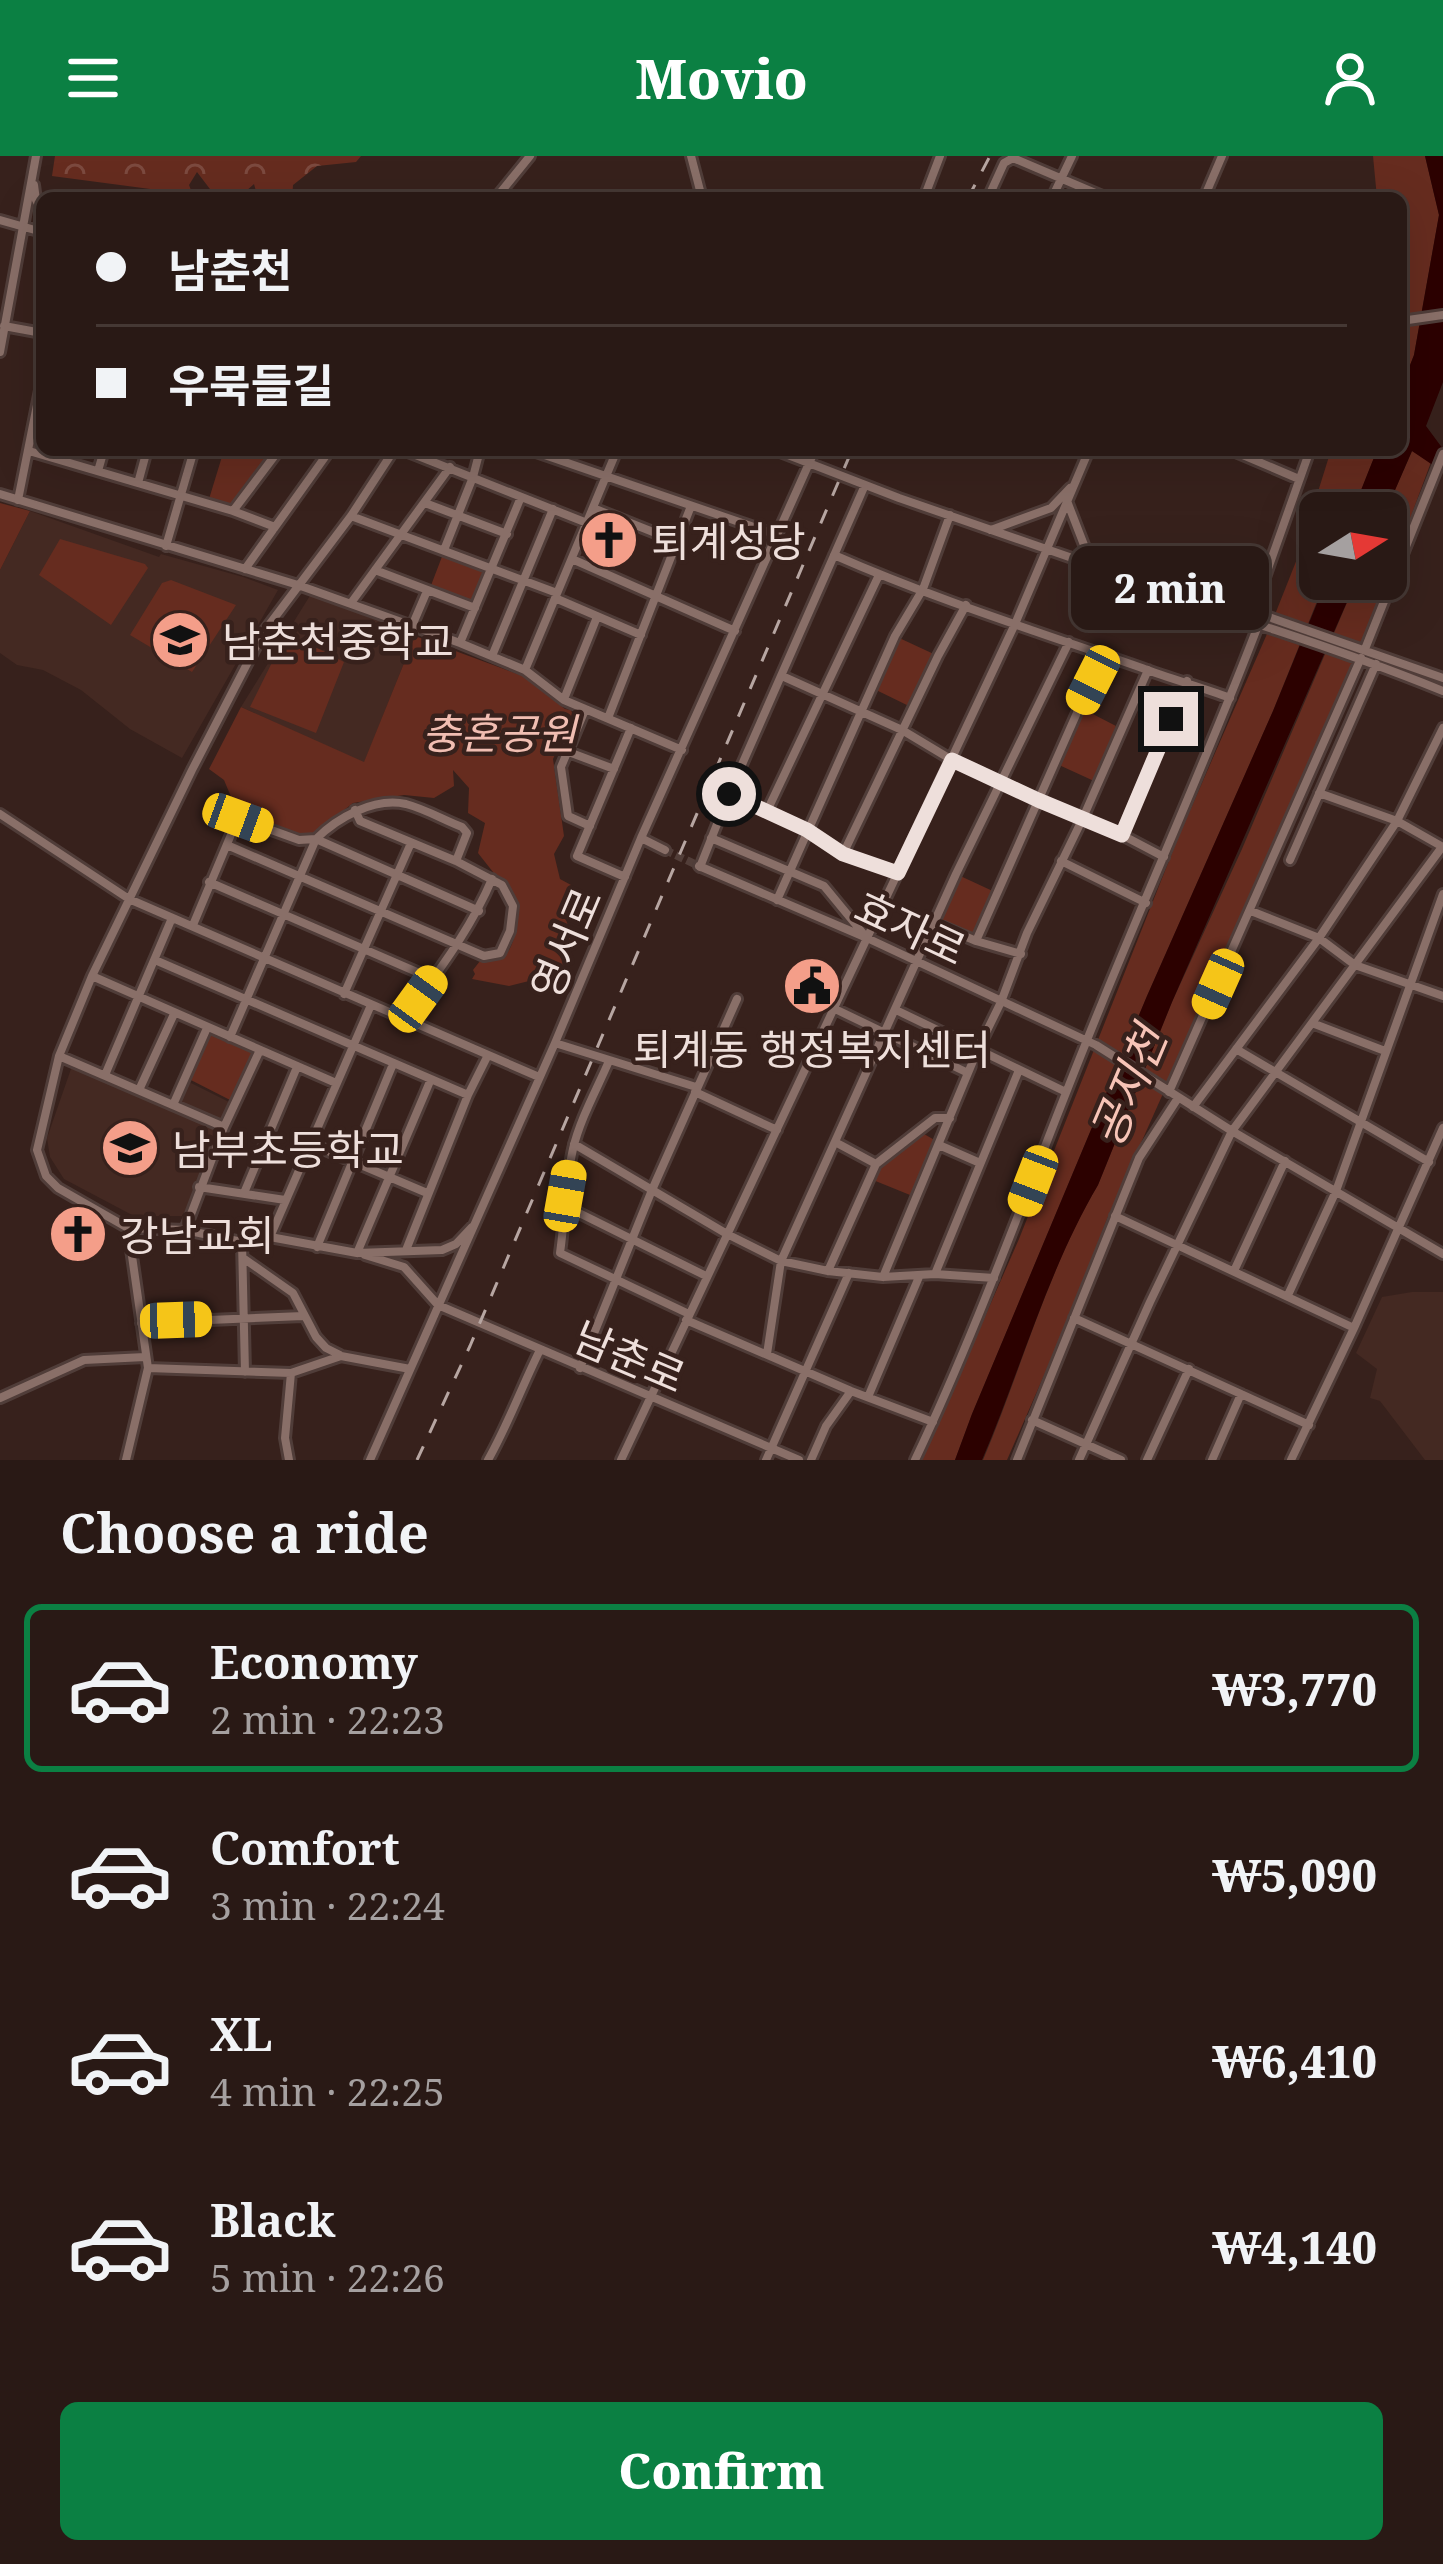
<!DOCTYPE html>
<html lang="en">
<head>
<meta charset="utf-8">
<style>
  :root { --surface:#291915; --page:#352622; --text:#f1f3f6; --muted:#a5a0a0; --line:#453834; --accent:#0b8043 }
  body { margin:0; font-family:"Noto Serif","Noto Sans KR",serif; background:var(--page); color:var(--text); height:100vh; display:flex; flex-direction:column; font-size:45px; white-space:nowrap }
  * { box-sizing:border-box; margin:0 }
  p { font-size:39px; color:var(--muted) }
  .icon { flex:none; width:66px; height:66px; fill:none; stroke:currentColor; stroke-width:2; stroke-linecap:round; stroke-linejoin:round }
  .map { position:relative; height:1304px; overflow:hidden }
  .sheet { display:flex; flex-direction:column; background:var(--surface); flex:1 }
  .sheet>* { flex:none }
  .banner { position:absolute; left:36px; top:36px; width:1371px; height:264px; border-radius:18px; box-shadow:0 12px 48px #0002,0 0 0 3px var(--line); display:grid; align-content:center; height:264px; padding:0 60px; background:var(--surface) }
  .needle { width:78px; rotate:79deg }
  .fabs { position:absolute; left:1299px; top:336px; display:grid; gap:24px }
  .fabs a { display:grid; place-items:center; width:108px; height:108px; border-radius:18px; background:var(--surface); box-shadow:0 12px 48px #0002,0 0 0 3px var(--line); font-size:60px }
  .end { position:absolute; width:54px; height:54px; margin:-27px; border:15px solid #eedfdb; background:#111; box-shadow:0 0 0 6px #111 }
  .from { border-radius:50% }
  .bubble { position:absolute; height:84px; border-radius:18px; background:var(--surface); box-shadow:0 12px 48px #0002,0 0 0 3px var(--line); font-size:39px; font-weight:800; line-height:84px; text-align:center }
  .car { position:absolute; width:36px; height:72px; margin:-36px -18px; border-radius:15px; box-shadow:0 0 9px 3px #0007; background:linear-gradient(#f5c518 24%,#345 0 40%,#f5c518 0 76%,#345 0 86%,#f5c518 0) }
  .banner b { display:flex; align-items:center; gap:42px; height:114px; font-size:45px }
  .banner b+b { border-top:3px solid var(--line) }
  .banner i { width:30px; height:30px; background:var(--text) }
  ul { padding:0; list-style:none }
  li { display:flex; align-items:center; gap:36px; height:168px; margin:0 24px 18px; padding:0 36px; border:6px solid transparent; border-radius:18px }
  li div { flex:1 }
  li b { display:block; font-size:45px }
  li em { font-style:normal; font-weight:800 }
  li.on { border-color:var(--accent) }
  li>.icon { width:108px; height:108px; stroke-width:1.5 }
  h2 { padding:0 60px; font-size:54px; line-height:144px }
  .action { display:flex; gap:24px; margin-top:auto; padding:24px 60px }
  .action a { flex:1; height:138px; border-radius:18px; background:var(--accent); color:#fff; font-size:48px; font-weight:800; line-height:138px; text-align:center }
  header { display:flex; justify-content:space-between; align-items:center; height:156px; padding:0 60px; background:var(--accent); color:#fff; font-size:54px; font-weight:800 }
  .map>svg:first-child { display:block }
  .built { fill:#442922 }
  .forest { fill:url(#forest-crowns) }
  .green { fill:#662c1f }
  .water { fill:#2c0100 }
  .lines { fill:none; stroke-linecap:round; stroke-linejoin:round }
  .minor-tunnel { stroke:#523e39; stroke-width:8; stroke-dasharray:8 4; stroke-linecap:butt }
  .minor-casing { stroke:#503d39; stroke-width:14 }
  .minor { stroke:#896f68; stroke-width:8 }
  .rail { stroke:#b7a6a2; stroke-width:3; stroke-dasharray:15 15; stroke-linecap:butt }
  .route { stroke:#eedfdb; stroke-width:15 }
  .labels { text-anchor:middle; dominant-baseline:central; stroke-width:9; stroke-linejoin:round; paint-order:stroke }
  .poi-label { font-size:42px; fill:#eedfdb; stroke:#37211c; text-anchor:start }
  .park-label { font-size:42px; font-style:italic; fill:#f1beb2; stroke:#37211c }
  .street-label { font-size:42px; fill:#eedfdb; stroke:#37211c }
  .water-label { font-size:45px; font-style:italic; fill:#f7c4b7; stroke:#37211c }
</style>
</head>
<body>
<header><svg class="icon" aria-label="menu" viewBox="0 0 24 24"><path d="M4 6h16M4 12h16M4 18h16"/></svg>Movio<svg class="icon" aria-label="person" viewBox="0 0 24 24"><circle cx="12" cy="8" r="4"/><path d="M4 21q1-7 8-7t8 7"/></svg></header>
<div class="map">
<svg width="1443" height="1304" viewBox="0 0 1443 1304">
  <defs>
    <pattern id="forest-crowns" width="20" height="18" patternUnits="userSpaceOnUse" patternTransform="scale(3)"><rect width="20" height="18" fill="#662c1f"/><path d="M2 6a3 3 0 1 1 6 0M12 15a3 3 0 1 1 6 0" fill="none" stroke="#7c4a3f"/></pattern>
  </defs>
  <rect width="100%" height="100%" fill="#37211c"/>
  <path class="built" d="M30,355L159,401L161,398L243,421L278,434L182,602L130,573L81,534L43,514L17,509L0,497V414Z
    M311,438L415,480L364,607L241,551Z
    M72,910L219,973L195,1038L182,1060H134L64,1023L50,1001L47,982Z
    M189,926L231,947L223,964L179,946Z
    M1412,1136H1443V1304H1425L1380,1245L1370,1242L1377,1213L1356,1197L1382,1141Z"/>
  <path class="forest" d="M55,0H361L356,6L317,10L293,29L292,42H258L254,28L238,42L213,37L197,16L189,29L194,42H175L173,36L52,20Z"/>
  <path class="green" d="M1373,0H1425L1439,59L1414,199L1401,232V42H1377Z
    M224,294L270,296L233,348L209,343Z
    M1331,294H1377L1352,357H1320V423H1326L1273,555L1147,840L972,1258L955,1304H922L1019,1083L1178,682L1270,471L1297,403Z
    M1412,295L1431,306L1363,490L1107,1063L1066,1169L1007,1304H983C1022,1212 1047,1115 1098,1029L1172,846L1242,693L1357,423H1386L1385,357Z
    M0,347L30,355L0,414Z
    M60,383L145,408L148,412L111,469L39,419Z
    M443,398L488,415L475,449L430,432Z
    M171,424L236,449L192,516L130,479L162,427Z
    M287,476L344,506L316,577L250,551Z
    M415,480L523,520L565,553L571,554L573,560L553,603L564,680L554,698L560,723L571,729L572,749L565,761L574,786L561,817L509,830L472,823L475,818L473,814L480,805C494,805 505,804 511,790C529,752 500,726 478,697L485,667L468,657L469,632L453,614L454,630L434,642L404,639L353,647L320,673L309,679L295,678L244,657L234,648L224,624L209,613L241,551L364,606Z
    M895,480L938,500L913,552L872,532Z
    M1083,553L1116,570L1094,625L1059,609Z
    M956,718L997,737L976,785L934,767Z
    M213,878L253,896L232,945L187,922L208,880Z
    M924,978L938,986L915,1041L873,1024L877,1011Z"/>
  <path class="water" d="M1425,0H1443V226L1426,270L1443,293V316L1412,295L1385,357H1352L1377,294H1401V232L1414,199L1439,59Z
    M1327,423H1357L1172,846L1098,1029C1047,1116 1021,1213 982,1304H955L972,1258L1147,840L1273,555Z"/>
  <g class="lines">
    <path class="minor-tunnel" d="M665,694L699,710"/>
    <g class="minor-casing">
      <path id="minor" d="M691,0L702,42
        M34,29L36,44L42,56
        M496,42L530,0
        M924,42L940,0
        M988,42L1004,7L1013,2L1107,42
        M1052,42L1072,0
        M1204,42L1222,0
        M0,64L42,76
        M1401,165L1443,159
        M4,170L42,177
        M0,196L36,0
        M394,294L351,360L263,477L192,614L92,820L59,900L37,994L46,1020L58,1032L128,1072L185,1074L242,1086L270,1081L357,1097L442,1094L456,1088L472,1071
        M403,294L587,367
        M530,294L777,379
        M775,294L899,342L1098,411L1105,421C1219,455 1332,490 1443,535
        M1231,294L1299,323
        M29,295L233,355L275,371
        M98,315L104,294
        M138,327L147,294
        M0,338L298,429L460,487L525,514L564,544L682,594
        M18,344L42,224
        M1067,345L1091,407
        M425,347L507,378
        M593,352L678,386
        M233,355L279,294
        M351,360L557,437
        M991,374L1051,352L1070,332
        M166,390L194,294
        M444,394L473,321L480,294
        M834,399C934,443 1039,476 1142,512C1171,523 1201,531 1230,542
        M572,403L735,475
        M1098,411L1109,405L1443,522
        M245,413L330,294
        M375,414L475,452
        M555,442L641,479
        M351,447L450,311
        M1253,455L1310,294
        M412,470L427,435
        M460,487L521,341
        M1365,493L1443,298
        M492,500L553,353
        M525,514L617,294
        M782,520L902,574L952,604L1038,644L1122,679L1164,701
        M564,543L597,461
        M585,554L561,611L568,660L590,670
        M608,562L691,350
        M566,595L614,613
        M1319,637L1397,665L1443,691
        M729,638L807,674L843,698L898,717
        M767,655L879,419
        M0,658L129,743L539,921
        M1122,678L1187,525
        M641,682L665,694
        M711,682L824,730L866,781
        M227,689L484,800L500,797L510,775L513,750L502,729L456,705L360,665L355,654
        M843,698L938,500L966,449
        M1290,704L1376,508
        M1061,705L1146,747
        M699,710L867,782L1096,889L1232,975L1443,1098
        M700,711L729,638L865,329
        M625,721L577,700L631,572
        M209,726L433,823
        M777,744L895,480L923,433L950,359
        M1251,755L1319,782L1355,809L1443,840
        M934,767L976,785L1021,798
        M193,769L238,662L299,684L316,683L479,755
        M976,785L1080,550L1105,499
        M155,804L468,939
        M92,820L336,927
        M344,838L411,687
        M833,852L968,917
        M896,854L1066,936
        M404,863C436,818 470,775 492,723
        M1312,867L1385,895
        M230,881L316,683C337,662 374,641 406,648C425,653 444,664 462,671L467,677L456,705
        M555,887L696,931
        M1236,893L1429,1006
        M59,900L224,971
        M609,905C597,933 580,963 573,993C565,1028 565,1062 560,1097L689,1158
        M105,919L172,762
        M139,934L174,858
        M695,936L777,974
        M1169,936L1361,502
        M173,949L207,872
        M1193,951L1319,782L1397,665L1443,572
        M835,986L876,1008
        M309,987L427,1037
        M574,988L727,1078L781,1105L828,1115L883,1121L935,1118L994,1122
        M939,989L980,1007
        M199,1031L285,1044
        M244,1037L297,911
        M567,1051L706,1120
        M1115,1060L1354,1172
        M185,1074L224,971L260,894
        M270,1081L371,849
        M242,1086L245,1216
        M317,1091L393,908
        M406,1094L468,939L488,899
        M357,1097L431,923
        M365,1099L404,1111L438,1149L799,1304
        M243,1102L293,1137L316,1181L326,1192L340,1199
        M828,1115L876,1008L935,962H950
        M1234,1115L1285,1005
        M935,1118L1019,914
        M883,1121L978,893L1001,846L1027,777L1082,664L1148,514
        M1288,1139L1336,1035L1443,738
        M1074,1162L1309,1269
        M686,1164L851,1235L933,1266
        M141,1167L303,1160
        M767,1198L781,1105L956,718L1069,486
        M148,1212L291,1217L341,1200L410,1213
        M580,1212L652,1034L737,843
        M868,1241L919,1121
        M0,1242L84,1204L145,1201
        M1032,1264L1121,1304
        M126,1304L148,1212L128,1072
        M289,1304L285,1282L291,1217
        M370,1304L555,887L641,682L815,294
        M488,1304C508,1269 522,1230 540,1194
        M621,1304L1015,468L1089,294
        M766,1304L849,1117
        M811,1304L826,1270L851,1235
        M915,1304C979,1169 1029,1028 1085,889C1141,748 1205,609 1259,467
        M1017,1304L1139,1002L1178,942
        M1079,1304L1150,1146L1232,975L1442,691
        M1147,1304L1189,1213
        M1212,1304L1241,1238
        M1291,1304L1354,1172L1443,972"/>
    </g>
    <use href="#minor" class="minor"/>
    <path class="rail" d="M968,42L990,0
      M417,1304L470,1190L852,294"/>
  </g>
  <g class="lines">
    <path class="route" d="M729,638L807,674L843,698L898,717L952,604L1038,644L1122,679L1171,563"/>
  </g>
  <defs>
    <g id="church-disc" transform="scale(3)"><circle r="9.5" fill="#f49e89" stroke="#37211c"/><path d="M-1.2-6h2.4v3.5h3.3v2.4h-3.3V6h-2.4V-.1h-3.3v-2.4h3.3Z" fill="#111"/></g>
    <g id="school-disc" transform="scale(3)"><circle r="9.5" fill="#f49e89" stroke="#37211c"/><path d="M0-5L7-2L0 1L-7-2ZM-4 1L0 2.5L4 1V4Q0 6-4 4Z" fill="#111"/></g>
    <g id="civic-disc" transform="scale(3)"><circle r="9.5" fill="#f49e89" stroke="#37211c"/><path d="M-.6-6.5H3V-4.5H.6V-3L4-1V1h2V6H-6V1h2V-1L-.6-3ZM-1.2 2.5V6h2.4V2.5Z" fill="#111"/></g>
  </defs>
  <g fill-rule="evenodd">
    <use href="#church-disc" x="609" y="384"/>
    <use href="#school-disc" x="180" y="484"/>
    <use href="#civic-disc" x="812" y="830"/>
    <use href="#school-disc" x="130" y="992"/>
    <use href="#church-disc" x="78" y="1078"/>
  </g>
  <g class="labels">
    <g class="poi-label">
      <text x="651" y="384">퇴계성당</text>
      <text x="222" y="484">남춘천중학교</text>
      <text x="812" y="892" text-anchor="middle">퇴계동 행정복지센터</text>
      <text x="172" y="992">남부초등학교</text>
      <text x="120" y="1078">강남교회</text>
    </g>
    <g class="park-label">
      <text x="499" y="576">충혼공원</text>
    </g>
    <g class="street-label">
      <text transform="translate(911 771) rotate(25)">효자로</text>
      <text transform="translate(565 787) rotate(-67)">영서로</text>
      <text transform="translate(630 1200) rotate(23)">남춘로</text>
    </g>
    <g class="water-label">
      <text transform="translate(1127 930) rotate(-67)">공지천</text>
    </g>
  </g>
</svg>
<div class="fabs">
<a><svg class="needle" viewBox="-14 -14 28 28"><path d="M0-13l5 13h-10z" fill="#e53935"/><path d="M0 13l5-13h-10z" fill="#a5a0a0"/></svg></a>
</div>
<i class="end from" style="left:729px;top:638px"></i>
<i class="end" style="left:1171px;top:563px"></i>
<div class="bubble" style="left:1071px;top:390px;width:198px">2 min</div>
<i class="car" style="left:1093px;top:524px;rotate:207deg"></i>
<i class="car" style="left:238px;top:662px;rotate:110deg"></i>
<i class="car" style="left:1218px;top:828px;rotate:204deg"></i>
<i class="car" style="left:418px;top:843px;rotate:36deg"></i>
<i class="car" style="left:1033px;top:1025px;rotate:201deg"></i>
<i class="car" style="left:565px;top:1040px;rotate:10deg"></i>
<i class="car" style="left:176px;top:1164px;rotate:88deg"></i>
<div class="banner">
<b><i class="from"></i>남춘천</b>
<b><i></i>우묵들길</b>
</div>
</div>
<section class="sheet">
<h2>Choose a ride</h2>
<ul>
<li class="on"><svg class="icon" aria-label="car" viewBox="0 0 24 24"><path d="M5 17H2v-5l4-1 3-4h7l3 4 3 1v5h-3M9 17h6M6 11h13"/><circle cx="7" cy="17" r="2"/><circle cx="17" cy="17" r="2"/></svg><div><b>Economy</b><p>2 min · 22:23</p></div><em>₩3,770</em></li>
<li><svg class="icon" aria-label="car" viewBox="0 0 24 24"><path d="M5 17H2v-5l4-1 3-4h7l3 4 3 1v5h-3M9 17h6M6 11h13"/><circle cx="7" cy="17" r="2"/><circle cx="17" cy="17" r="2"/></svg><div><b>Comfort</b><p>3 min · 22:24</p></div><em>₩5,090</em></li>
<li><svg class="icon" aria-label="car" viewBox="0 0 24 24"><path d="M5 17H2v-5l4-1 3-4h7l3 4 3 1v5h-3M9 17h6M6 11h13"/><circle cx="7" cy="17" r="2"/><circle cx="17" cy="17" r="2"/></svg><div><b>XL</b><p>4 min · 22:25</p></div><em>₩6,410</em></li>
<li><svg class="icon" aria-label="car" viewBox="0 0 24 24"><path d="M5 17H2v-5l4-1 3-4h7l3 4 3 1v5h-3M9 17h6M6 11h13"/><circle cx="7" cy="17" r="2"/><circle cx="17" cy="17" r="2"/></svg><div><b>Black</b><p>5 min · 22:26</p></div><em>₩4,140</em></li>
</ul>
<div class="action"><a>Confirm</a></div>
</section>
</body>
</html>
